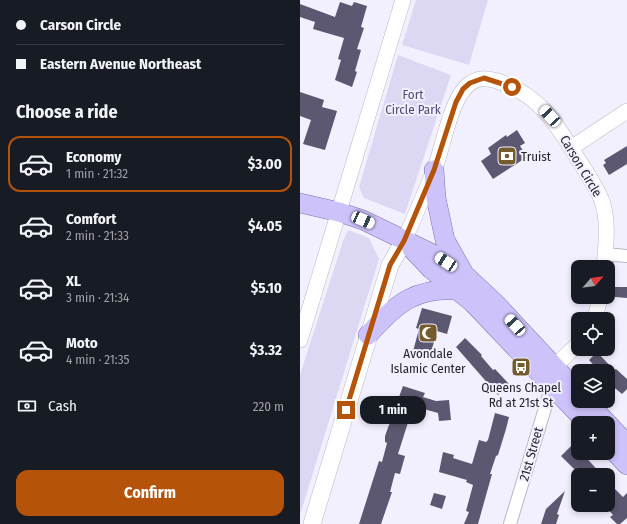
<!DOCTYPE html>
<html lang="en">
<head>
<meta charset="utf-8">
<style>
  :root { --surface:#171b24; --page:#242831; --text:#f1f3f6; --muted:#9ea1a6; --line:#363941; --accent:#b45309 }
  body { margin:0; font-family:"Fira Sans Condensed",sans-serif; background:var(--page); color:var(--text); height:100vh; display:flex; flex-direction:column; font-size:15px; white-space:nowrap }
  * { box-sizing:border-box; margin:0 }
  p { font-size:13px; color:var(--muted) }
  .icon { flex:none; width:22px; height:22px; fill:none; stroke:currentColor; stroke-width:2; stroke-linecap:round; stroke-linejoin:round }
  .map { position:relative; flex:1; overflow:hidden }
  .drawer { display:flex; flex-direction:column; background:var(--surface); width:300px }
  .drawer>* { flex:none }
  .guide { display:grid; align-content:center; height:88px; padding:0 16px; background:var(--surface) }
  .needle { width:26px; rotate:62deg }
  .tools { position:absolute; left:271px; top:260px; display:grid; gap:8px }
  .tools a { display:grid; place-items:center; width:44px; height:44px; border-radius:8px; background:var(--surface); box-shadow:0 2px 6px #0003; font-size:20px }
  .end { position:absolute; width:18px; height:18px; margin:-9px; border:5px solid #b45309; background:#fff; box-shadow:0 0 0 2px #fff }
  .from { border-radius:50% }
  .bubble { position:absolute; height:28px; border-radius:12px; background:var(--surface); box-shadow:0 2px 6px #0003; font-size:13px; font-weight:700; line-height:28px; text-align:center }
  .car { position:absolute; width:12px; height:24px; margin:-12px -6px; border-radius:5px; box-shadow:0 0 3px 1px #0007; background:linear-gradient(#fff 24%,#345 0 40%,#fff 0 76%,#345 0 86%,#fff 0) }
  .guide b { display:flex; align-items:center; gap:14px; height:38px; font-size:15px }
  .guide b+b { border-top:1px solid var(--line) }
  .guide i { width:10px; height:10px; background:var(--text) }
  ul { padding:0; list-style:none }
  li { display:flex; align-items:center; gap:12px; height:56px; margin:0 8px 6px; padding:0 8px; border:2px solid transparent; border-radius:12px }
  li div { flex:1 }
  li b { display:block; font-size:15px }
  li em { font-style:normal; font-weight:700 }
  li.selected { border-color:var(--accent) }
  li>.icon { width:36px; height:36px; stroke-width:1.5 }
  h2 { padding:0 16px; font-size:18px; line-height:48px }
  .pay { display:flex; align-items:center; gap:10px; height:44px; padding:0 16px; font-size:15px }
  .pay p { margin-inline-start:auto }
  .action { display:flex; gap:8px; margin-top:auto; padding:8px 16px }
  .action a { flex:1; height:46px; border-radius:12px; background:var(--accent); color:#fff; font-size:16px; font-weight:700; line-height:46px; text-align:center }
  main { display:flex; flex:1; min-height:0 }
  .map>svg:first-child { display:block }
  .green { fill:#dcd8f4 }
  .building { fill:#5c5872 }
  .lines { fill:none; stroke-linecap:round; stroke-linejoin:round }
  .minor-casing { stroke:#b9b7c5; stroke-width:14 }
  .tertiary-casing { stroke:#b9b7c5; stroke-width:16 }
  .secondary-casing { stroke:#b9b7c5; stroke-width:18 }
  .primary-casing { stroke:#7d71b0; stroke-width:20 }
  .minor { stroke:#fff; stroke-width:12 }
  .tertiary { stroke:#fff; stroke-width:15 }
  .secondary { stroke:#fff; stroke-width:17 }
  .primary { stroke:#cec2fb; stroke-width:19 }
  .route { stroke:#b45309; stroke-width:5 }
  .labels { text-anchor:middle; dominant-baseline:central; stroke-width:4; stroke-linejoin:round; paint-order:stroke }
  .park-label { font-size:13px; fill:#534b77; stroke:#f2f0ff }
  .poi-label { font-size:13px; fill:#25252a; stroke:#f2f0ff }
  .street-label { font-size:13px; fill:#25252a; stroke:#f2f0ff }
</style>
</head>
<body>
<main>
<section class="drawer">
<div class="guide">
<b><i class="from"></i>Carson Circle</b>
<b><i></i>Eastern Avenue Northeast</b>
</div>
<h2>Choose a ride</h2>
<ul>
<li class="selected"><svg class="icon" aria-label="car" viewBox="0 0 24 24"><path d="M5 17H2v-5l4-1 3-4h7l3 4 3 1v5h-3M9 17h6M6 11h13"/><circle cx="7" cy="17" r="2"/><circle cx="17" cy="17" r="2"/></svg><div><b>Economy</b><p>1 min · 21:32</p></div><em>$3.00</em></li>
<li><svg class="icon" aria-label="car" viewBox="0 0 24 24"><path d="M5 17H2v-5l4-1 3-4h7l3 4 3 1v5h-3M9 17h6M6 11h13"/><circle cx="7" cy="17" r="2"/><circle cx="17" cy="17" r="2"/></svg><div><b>Comfort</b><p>2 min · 21:33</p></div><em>$4.05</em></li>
<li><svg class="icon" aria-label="car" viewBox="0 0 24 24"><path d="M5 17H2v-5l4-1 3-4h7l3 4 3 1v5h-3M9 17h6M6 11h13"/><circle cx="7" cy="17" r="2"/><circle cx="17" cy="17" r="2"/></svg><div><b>XL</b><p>3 min · 21:34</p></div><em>$5.10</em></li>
<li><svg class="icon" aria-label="car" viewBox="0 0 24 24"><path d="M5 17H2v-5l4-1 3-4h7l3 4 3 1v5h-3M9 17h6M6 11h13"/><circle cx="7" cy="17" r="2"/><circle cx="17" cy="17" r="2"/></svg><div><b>Moto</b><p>4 min · 21:35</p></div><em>$3.32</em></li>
</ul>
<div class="pay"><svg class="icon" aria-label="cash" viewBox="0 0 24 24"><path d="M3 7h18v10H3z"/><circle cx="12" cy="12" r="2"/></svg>Cash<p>220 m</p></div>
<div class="action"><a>Confirm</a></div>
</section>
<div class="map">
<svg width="327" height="524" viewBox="0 0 327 524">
  <rect width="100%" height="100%" fill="#f2f0ff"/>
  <path class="green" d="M116,0H188L169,65L102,45Z
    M98,55L151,75L105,214L64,198L59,187Z
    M48,230L69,238L79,259L0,515V375L43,241Z"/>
  <path class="building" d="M40,2L52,6L54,2L67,6L61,27L64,28L57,49L61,50L55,71L57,72L52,87L35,80L41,60L38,59L44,38L13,29L15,22L0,17V4L35,17Z
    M0,92L24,100L22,107L37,111L25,150L3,144L11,120L0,116Z
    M217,130L225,143L220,146L227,157L193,179L181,161L191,154L188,148L206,135L207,137Z
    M327,146V164L309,175L303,165L306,163L304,160Z
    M315,287H327V298L315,297Z
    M122,308L152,316L147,334L137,331L129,360L112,355L119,329L116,328Z
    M165,338L182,355L181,356L193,370L195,369L209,384L198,395L156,347Z
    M297,352L314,370L316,369L327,379V389L322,394L310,384L308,371H299L289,360Z
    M103,386L125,393L123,397L136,401L149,400L151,420L139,421L138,413L120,408L118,415L111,413L98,454L105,456L100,474L95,473L90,492H92L81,524H59L79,461L82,462L87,443L85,442V436Z
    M195,413L209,417L206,429L198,455L196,456L190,474H192L178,524H164L169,512L166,511L173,485L166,482L167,480L139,472L143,452L154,455L153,458L172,464L179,440L186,442L188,440Z
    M273,444L278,449V453H282L302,475H280L261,456Z
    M308,482L323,497L327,493V518L320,524H317L310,517L313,515L308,509Z
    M265,491L257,514L259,515L256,524H241L246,509Z
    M134,493L146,496L142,509L130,505Z"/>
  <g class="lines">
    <g class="minor-casing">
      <path id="minor" d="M305,254L327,256
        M210,524L252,385"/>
    </g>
    <g class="tertiary-casing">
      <path id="tertiary" d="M271,148L327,111
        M104,241C114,218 124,195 134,171C143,148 150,100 168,85C177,77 186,78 197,81C239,94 256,123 278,159C286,172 296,186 302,201C309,222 306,245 304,267
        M295,319L300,297
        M0,340L103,0
        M254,367L278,344"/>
    </g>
    <g class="secondary-casing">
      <path id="secondary" d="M12,524L90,265L104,241"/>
    </g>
    <g class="primary-casing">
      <path id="primary" d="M134,170L136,198L145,240L163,272
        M0,203L39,212L63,220L137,256L164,274L196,304L278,392
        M112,249L131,269L173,303L287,423
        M68,335C97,303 115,287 159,290
        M286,401L307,423
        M308,424L327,444
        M308,445L327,465"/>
    </g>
    <use href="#minor" class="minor"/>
    <use href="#tertiary" class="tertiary"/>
    <use href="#secondary" class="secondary"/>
    <use href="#primary" class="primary"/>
  </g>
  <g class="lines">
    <path class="route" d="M46,410L90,265L104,241L134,170L156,102L163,89L170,83L184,78L212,87"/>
  </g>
  <defs>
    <g id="bank-square" transform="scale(1)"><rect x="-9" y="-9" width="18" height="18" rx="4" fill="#745c2d" stroke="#f2f0ff"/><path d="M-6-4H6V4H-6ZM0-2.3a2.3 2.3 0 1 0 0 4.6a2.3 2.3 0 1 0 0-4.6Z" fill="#fff"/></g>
    <g id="mosque-square" transform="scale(1)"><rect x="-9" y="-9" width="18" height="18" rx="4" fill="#745c2d" stroke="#f2f0ff"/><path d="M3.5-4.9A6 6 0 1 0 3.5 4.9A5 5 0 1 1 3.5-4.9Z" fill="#fff"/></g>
    <g id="bus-square" transform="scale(1)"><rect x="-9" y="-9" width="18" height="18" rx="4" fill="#745c2d" stroke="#f2f0ff"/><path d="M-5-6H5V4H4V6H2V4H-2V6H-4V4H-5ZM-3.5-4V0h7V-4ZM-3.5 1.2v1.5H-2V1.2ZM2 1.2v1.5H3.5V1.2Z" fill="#fff"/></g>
  </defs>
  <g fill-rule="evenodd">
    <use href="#bank-square" x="207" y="156"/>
    <use href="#mosque-square" x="128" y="333"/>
    <use href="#bus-square" x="221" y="367"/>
  </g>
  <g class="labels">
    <g class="park-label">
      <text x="113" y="94">Fort<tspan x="113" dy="15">Circle Park</tspan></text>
    </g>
    <g class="poi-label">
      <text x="221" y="156" text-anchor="start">Truist</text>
      <text x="128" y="353">Avondale<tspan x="128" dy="15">Islamic Center</tspan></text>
      <text x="221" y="387">Queens Chapel<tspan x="221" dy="15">Rd at 21st St</tspan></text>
    </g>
    <g class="street-label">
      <text transform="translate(281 166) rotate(59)">Carson Circle</text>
      <text transform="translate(231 454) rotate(-74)">21st Street</text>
    </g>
  </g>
</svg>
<div class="tools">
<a><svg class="needle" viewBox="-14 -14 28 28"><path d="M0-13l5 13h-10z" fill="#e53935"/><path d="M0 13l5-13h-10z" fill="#9ea1a6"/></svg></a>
<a><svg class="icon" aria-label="locate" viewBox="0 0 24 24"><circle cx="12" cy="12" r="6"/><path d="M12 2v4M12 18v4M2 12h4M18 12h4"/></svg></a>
<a><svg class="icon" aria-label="layers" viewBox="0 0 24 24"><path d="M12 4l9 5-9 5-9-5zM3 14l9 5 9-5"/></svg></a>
<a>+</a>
<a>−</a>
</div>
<i class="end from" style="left:212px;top:87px"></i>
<i class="end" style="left:46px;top:410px"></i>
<div class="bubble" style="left:60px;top:396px;width:66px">1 min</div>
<i class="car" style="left:250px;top:116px;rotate:317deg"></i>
<i class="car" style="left:63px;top:220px;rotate:114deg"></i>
<i class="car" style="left:146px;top:262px;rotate:303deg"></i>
<i class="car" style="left:215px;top:325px;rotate:318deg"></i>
</div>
</main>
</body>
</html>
